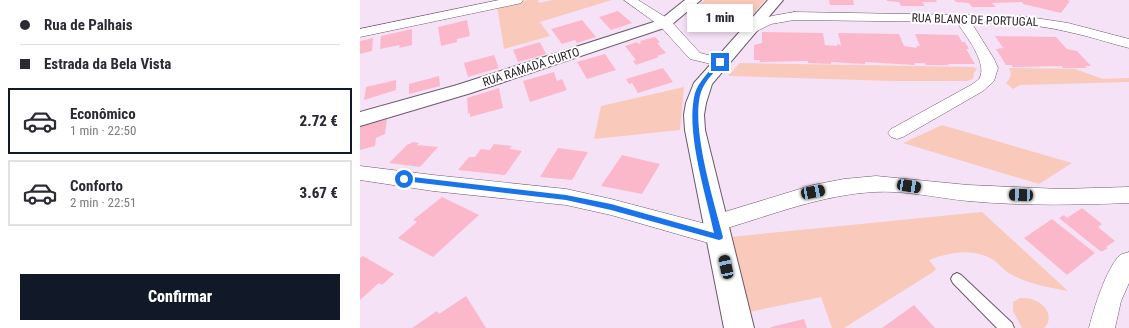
<!DOCTYPE html>
<html lang="pt">
<head>
<meta charset="utf-8">
<style>
  :root { --surface:#fff; --page:#f7f7f7; --text:#2b2b33; --muted:#7c7c81; --line:#e1e1e2; --accent:#111827 }
  body { margin:0; font-family:"Roboto Condensed",sans-serif; background:var(--page); color:var(--text); height:100vh; display:flex; flex-direction:column; font-size:15px; white-space:nowrap }
  * { box-sizing:border-box; margin:0 }
  p { font-size:13px; color:var(--muted) }
  .icon { flex:none; width:22px; height:22px; fill:none; stroke:currentColor; stroke-width:2; stroke-linecap:round; stroke-linejoin:round }
  .map { position:relative; flex:1; overflow:hidden }
  .side { display:flex; flex-direction:column; background:var(--surface); width:360px }
  .side>* { flex:none }
  .guide { display:grid; align-content:center; height:88px; padding:0 20px; background:var(--surface) }
  .end { position:absolute; width:18px; height:18px; margin:-9px; border:5px solid #1a73e8; background:#fff; box-shadow:0 0 0 2px #fff }
  .from { border-radius:50% }
  .bubble { position:absolute; height:28px; border-radius:0px; background:var(--surface); box-shadow:0 2px 6px #0003; font-size:13px; font-weight:800; line-height:28px; text-align:center }
  .car { position:absolute; width:12px; height:24px; margin:-12px -6px; border-radius:5px; box-shadow:0 0 3px 1px #0007; background:linear-gradient(#222 24%,#8ab4d8 0 40%,#222 0 76%,#8ab4d8 0 86%,#222 0) }
  .guide b { display:flex; align-items:center; gap:14px; height:38px; font-size:15px }
  .guide b+b { border-top:1px solid var(--line) }
  .guide i { width:10px; height:10px; background:var(--text) }
  ul { padding:0; list-style:none }
  li { display:flex; align-items:center; gap:12px; height:66px; margin:0 8px 6px; padding:0 12px; border:2px solid var(--line); border-radius:0px }
  li div { flex:1 }
  li b { display:block; font-size:15px }
  li em { font-style:normal; font-weight:800 }
  li.selected { border-color:var(--accent) }
  li>.icon { width:36px; height:36px; stroke-width:1.5 }
  .primary-button { display:flex; gap:8px; margin-top:auto; padding:8px 20px }
  .primary-button a { flex:1; height:46px; border-radius:0px; background:var(--accent); color:#fff; font-size:16px; font-weight:800; line-height:46px; text-align:center }
  main { display:flex; flex:1; min-height:0 }
  .map>svg:first-child { display:block }
  .green { fill:#f9c9bc }
  .building { fill:#fcb8cb }
  .lines { fill:none; stroke-linecap:round; stroke-linejoin:round }
  .service-casing { stroke:#6a596a; stroke-width:2 }
  .minor-casing { stroke:#6a596a; stroke-width:1 }
  .tertiary-casing { stroke:#6a596a; stroke-width:2 }
  .service { fill:#fff; fill-rule:evenodd }
  .minor { fill:#fff; fill-rule:evenodd }
  .tertiary { fill:#fff; fill-rule:evenodd }
  .route { fill:#1a73e8 }
  .labels { text-anchor:middle; dominant-baseline:central; stroke-width:4; stroke-linejoin:round; paint-order:stroke }
  .far-street-label { font-size:12px; fill:#2a222a; stroke:#fff }
</style>
</head>
<body>
<main>
<section class="side">
<div class="guide">
<b><i class="from"></i>Rua de Palhais</b>
<b><i></i>Estrada da Bela Vista</b>
</div>
<ul>
<li class="selected"><svg class="icon" aria-label="car" viewBox="0 0 24 24"><path d="M5 17H2v-5l4-1 3-4h7l3 4 3 1v5h-3M9 17h6M6 11h13"/><circle cx="7" cy="17" r="2"/><circle cx="17" cy="17" r="2"/></svg><div><b>Econômico</b><p>1 min · 22:50</p></div><em>2.72 €</em></li>
<li><svg class="icon" aria-label="car" viewBox="0 0 24 24"><path d="M5 17H2v-5l4-1 3-4h7l3 4 3 1v5h-3M9 17h6M6 11h13"/><circle cx="7" cy="17" r="2"/><circle cx="17" cy="17" r="2"/></svg><div><b>Conforto</b><p>2 min · 22:51</p></div><em>3.67 €</em></li>
</ul>
<div class="primary-button"><a>Confirmar</a></div>
</section>
<div class="map">
<svg width="769" height="328" viewBox="0 0 769 328">
  <rect width="100%" height="100%" fill="#f6e2f6"/>
  <path class="green" d="M168,0H178L179,3L192,0H252L180,22L190,36L144,49L137,6Z
    M345,0H405L384,26L331,11Z
    M380,63L614,67L617,69L614,73L613,79L607,81H534L368,76Z
    M649,68L715,69L743,79L769,78V82L660,85L653,89L646,83C651,78 652,74 649,68Z
    M324,87L320,130L234,139L241,106Z
    M582,125L712,163L679,184L543,143Z
    M622,212L708,291C689,287 666,284 649,273C643,270 639,263 632,259C612,248 590,252 569,260L576,269L573,272L484,328H472L461,297L389,312L370,237Z
    M660,298C665,298 670,298 674,300C685,304 695,317 684,328H662L653,311V302Z"/>
  <path class="building" d="M469,0H493L494,5H470Z
    M527,0H576L577,2H562L565,6H541L539,2L527,1Z
    M594,0H707L710,1L701,13L663,4L662,2L632,3L636,7H612L609,3L596,2Z
    M258,11L272,23L251,30L239,17Z
    M107,20L110,36L97,39V42L81,46L78,27Z
    M222,20L236,37L217,43L215,40L202,44L191,29Z
    M52,29V45L39,48L40,45L20,49L21,36Z
    M402,32L463,33L465,45L477,46V44L481,45L478,33L539,34L544,46L557,48L556,46H560L555,34L598,35L602,42H605L609,49H606L615,64H588L589,65H566L565,63H554L555,65L505,62V64L471,62V64L448,63V61L400,62V60H394V45L402,43Z
    M635,36L696,37L707,49L717,51L731,66H725L727,68H703L702,66L653,67L652,65H646L636,49L643,48Z
    M295,37L300,42L297,43L306,53L297,56L299,57L276,65L273,61L276,60L265,46L277,42L279,44L281,43L280,41Z
    M13,38L12,51L0,54V41Z
    M180,42L186,54L158,62L153,50Z
    M245,54L256,70L227,79L217,62Z
    M134,55L139,68L108,77L104,63Z
    M303,68L313,82L278,93L272,83L269,84L266,79Z
    M194,72L197,81L202,79L207,90L170,102L163,81Z
    M79,76L80,86L49,94V84Z
    M36,80V90L4,100L6,87Z
    M139,88L143,108L110,117V113L108,114L107,98Z
    M27,119L25,134L16,138L15,146L0,150V126Z
    M52,142L59,143L57,145L78,147L60,167L29,163L48,144H50Z
    M134,144L152,146L149,149L162,151L145,175L98,170L109,157H115L121,149L130,150Z
    M198,148L228,152L212,180L180,177Z
    M262,155L300,164L282,194L241,186Z
    M82,197L119,215L73,257L38,238L57,222L53,220Z
    M722,208L742,224L738,227L755,241L746,247L748,248L743,251H740L699,218L704,215L707,218Z
    M692,219L735,253L707,275L664,238Z
    M3,256L34,274L22,285L19,283L0,300V258Z
    M106,296L126,328H52L77,311L79,314Z
    M554,305L575,328H522Z
    M444,319L447,328H411V327Z"/>
  <g class="lines">
    <g class="service-casing">
      <path id="service" d="M597,273L601,275L652,323L654,328H637L593,283L591,279L593,275Z"/>
    </g>
    <g class="minor-casing">
      <path id="minor" d="M139,0H163L161,3L157,4L0,37V29Z
        M264,0H278L310,20L340,53L365,59L367,62L365,65L360,66L330,59L300,26Z
        M434,12L662,16L708,23L769,39V48C749,43 729,36 709,32C677,24 644,23 611,22L634,59L638,68L634,81L623,91L543,137L537,139L531,137L528,133L531,129L611,85C614,83 617,81 619,79C629,64 605,35 597,22L434,20L411,24L391,34L386,33L384,30C393,17 419,15 434,12Z
        M0,166L73,175L206,189L251,199L346,224L348,217L453,185L484,179L516,176L608,185L700,189L769,187V203C715,205 662,206 608,201C577,198 545,190 514,192C462,195 414,214 364,229L367,230L370,237L367,244L359,246L251,215L206,205L73,191L0,180Z
        M769,252V283L761,301L755,328H729C734,308 746,269 760,255C762,254 766,253 769,252Z"/>
    </g>
    <g class="tertiary-casing">
      <path id="tertiary" d="M325,0H341L310,26L111,93L0,126V112L97,85L300,20Z
        M408,0H423L352,84L346,103L344,115L345,130L394,328H364L325,130L324,115L326,103L334,83Z"/>
    </g>
    <use href="#service" class="service"/>
    <use href="#minor" class="minor"/>
    <use href="#tertiary" class="tertiary"/>
  </g>
  <path class="route" d="M358,61L363,62C355,72 345,80 341,92C330,126 354,201 363,237L362,239L359,240L251,210L206,200L44,181L41,179L44,176L206,195L251,204L354,233C346,194 325,131 335,93C339,81 350,71 358,61Z"/>
  <g class="labels">
    <g class="far-street-label">
      <text transform="translate(615 20) rotate(2)">RUA BLANC DE PORTUGAL</text>
      <text transform="translate(171 67) rotate(-18)">RUA RAMADA CURTO</text>
    </g>
  </g>
</svg>
<i class="end from" style="left:44px;top:179px"></i>
<i class="end" style="left:360px;top:62px"></i>
<div class="bubble" style="left:327px;top:4px;width:66px">1 min</div>
<i class="car" style="left:549px;top:186px;rotate:99deg"></i>
<i class="car" style="left:453px;top:192px;rotate:79deg"></i>
<i class="car" style="left:661px;top:195px;rotate:272deg"></i>
<i class="car" style="left:366px;top:267px;rotate:348deg"></i>
</div>
</main>
</body>
</html>
